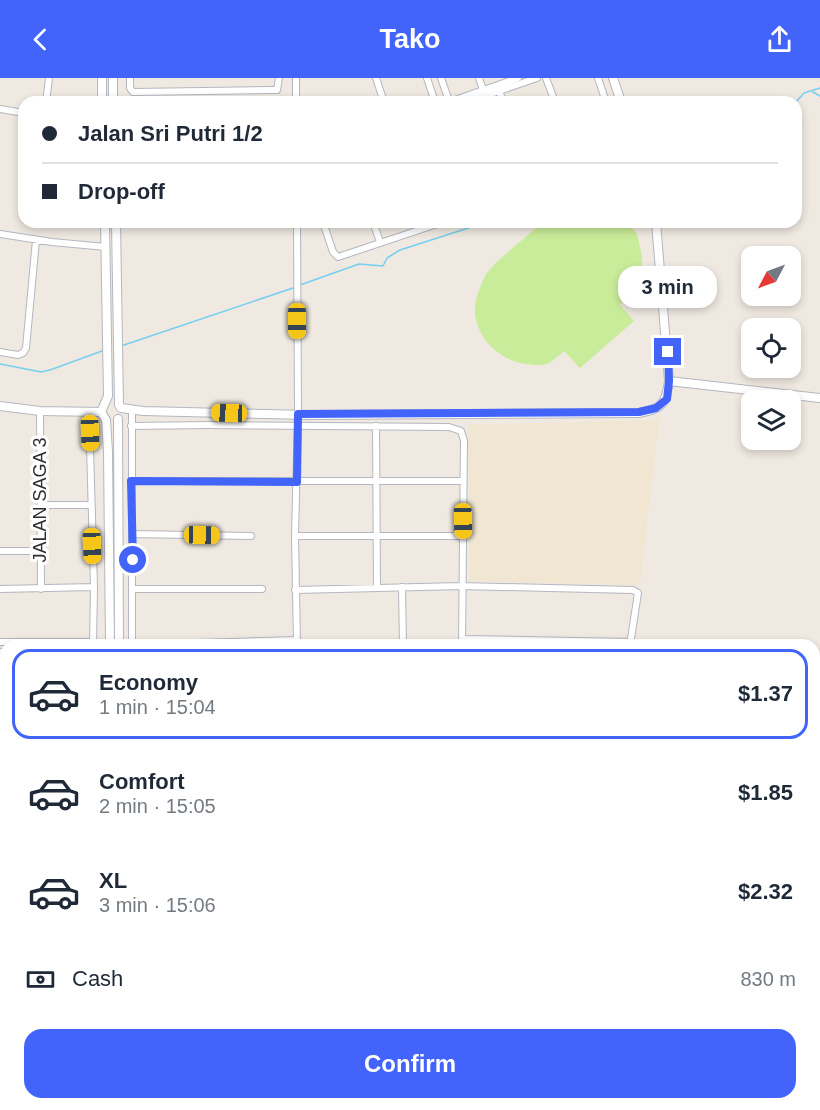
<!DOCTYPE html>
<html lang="en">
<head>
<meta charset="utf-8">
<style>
  :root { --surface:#fff; --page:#f6f6f7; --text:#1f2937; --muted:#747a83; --line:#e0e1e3; --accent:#4264fb }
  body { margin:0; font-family:Helvetica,sans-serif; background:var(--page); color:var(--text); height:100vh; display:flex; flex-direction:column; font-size:22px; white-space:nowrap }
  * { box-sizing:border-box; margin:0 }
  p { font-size:20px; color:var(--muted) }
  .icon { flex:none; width:33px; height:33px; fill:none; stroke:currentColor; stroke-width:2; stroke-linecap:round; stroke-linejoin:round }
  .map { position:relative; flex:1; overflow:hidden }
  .side { position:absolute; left:0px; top:561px; width:820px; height:471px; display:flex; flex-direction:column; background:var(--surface); border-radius:18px 18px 0 0; box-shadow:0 3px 9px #0003 }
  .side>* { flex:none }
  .banner { position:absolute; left:18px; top:18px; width:784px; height:132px; border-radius:18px; box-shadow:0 3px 9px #0003; display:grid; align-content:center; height:132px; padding:0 24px; background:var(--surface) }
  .needle { width:39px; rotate:229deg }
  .tools { position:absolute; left:741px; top:168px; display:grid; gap:12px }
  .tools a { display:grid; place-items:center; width:60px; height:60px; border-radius:12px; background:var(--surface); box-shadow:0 3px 9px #0003; font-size:30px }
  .end { position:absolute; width:27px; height:27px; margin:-14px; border:8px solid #4264fb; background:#fff; box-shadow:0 0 0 3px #fff }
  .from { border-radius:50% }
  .bubble { position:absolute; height:42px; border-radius:18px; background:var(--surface); box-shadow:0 3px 9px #0003; font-size:20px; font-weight:700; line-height:42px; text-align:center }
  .car { position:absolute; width:18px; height:36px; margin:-18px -9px; border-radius:8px; box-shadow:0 0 4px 2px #0007; background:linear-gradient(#f5c518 24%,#345 0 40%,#f5c518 0 76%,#345 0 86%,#f5c518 0) }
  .banner b { display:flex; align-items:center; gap:21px; height:57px; font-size:22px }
  .banner b+b { border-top:2px solid var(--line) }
  .banner i { width:15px; height:15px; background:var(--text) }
  ul { padding:10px 0 0; list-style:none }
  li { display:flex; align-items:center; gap:18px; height:90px; margin:0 12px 9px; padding:0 12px; border:3px solid transparent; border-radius:18px }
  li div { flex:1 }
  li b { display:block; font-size:22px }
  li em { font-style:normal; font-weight:700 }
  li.on { border-color:var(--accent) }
  li>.icon { width:54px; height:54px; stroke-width:1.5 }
  .pay { display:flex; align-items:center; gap:15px; height:66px; padding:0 24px; font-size:22px }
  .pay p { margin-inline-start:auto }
  .action { display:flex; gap:12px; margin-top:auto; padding:12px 24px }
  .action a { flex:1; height:69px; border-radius:18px; background:var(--accent); color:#fff; font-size:24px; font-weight:700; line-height:69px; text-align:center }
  header { display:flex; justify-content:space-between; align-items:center; height:78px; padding:0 24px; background:var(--accent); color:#fff; font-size:27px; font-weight:700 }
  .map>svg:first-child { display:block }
  .education { fill:#f0e6d1 }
  .pitch { fill:#c9ec9a }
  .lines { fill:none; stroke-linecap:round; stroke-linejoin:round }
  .stream { stroke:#75cff0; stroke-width:1.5 }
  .minor-casing { stroke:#b4b7c1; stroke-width:8 }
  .tertiary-casing { stroke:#b4b7c1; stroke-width:10 }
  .secondary-casing { stroke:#b4b7c1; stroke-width:10 }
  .trunk-casing { stroke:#c9c9c9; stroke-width:13 }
  .minor { stroke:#fff; stroke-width:6 }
  .tertiary { stroke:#fff; stroke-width:8 }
  .secondary { stroke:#fff; stroke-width:8 }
  .trunk { stroke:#f8ba60; stroke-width:10 }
  .route { stroke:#4264fb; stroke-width:8 }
  .labels { text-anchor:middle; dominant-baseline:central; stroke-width:6; stroke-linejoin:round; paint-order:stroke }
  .street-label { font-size:18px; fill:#2e2e2e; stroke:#fff }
</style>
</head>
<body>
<header><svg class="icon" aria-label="back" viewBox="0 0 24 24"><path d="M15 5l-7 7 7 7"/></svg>Tako<svg class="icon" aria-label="share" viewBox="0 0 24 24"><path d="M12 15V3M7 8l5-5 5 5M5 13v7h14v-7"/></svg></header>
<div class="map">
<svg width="820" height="1032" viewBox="0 0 820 1032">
  <rect width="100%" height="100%" fill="#efe9e1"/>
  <path class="education" d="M659,342L640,507L470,503L468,347Z"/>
  <path class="pitch" d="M543,144H626L637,156L642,178V194L636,210L620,227L634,243L580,290L564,273C559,277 554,282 549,285C542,288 533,287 526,286C499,283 473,257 475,228C476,218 481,207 485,198C491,186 531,155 543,144Z"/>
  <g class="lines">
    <path class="stream" d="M813,14L820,18
      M796,24L804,15L820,10
      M300,207L359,186L383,188L387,180L400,172L487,144
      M121,268L296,209
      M0,286L41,294L50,292L102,273"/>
    <g class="minor-casing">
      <path id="minor" d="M130,0V10L133,14L273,12H277L279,0
        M296,0V24
        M376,0L384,24
        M427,0L435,24
        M441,0L448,20L452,23L518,0
        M479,0L483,12
        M546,0L555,24
        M598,0L606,24
        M499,12L503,24
        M46,24L49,0
        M467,24L537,0
        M0,31L24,35
        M297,144L298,336L295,458L297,567
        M323,144L333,174L338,179L443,144
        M373,144L380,164
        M0,156L52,164L106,169
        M0,274L18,277L23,275L26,270L36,162
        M40,333L41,511
        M89,334L94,509L93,567
        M132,335V567
        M131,348L208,347L449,349L461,353L464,363L462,567
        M376,348L377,509
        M131,403H462
        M41,427H91
        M133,456L251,458
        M295,458H463
        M0,473H41
        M402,509L403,567
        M0,511L94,509
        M132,511H262
        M295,512L461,508L633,512L638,515L630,567
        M462,561L630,564
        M0,564H93
        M132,567L297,562
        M0,574L6,582
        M0,672H6
        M0,717H6
        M0,774L6,785
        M814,879H820
        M814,887L820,888
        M558,1026L562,1032
        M616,1026L620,1032
        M676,1026L681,1032"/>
    </g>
    <g class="tertiary-casing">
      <path id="tertiary" d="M613,0L621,24
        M669,303L820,320
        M0,328L40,333L101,334
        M121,330L143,333L309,337L639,335C662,331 666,326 669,303L656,144"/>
    </g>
    <g class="secondary-casing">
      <path id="secondary" d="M102,0V24
        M113,0V24
        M105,144L108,318L101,334L106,342L108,374L110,567
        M116,144L119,327
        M118,341L119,567
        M0,686H6
        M0,694H6
        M814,694L820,693"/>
    </g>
    <g class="trunk-casing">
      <path id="trunk" d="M0,808L6,817
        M0,823L6,833
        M132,1026L135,1032"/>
    </g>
    <use href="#minor" class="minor"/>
    <use href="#tertiary" class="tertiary"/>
    <use href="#secondary" class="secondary"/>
    <use href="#trunk" class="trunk"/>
  </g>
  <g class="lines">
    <path class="route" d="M133,482L131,403L297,404L298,336L639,334L656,330L667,321L669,303L668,274"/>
  </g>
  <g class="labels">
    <g class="street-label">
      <text transform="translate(40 422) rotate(-90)">JALAN SAGA 3</text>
    </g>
  </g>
</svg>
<div class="tools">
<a><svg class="needle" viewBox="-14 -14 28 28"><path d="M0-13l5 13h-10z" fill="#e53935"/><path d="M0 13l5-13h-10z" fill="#747a83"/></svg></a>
<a><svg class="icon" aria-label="locate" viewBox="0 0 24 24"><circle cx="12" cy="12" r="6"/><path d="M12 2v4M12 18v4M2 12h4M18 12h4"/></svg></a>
<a><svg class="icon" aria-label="layers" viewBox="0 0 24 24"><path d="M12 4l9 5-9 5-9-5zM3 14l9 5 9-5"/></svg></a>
</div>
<i class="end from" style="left:133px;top:482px"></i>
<i class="end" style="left:668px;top:274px"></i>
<div class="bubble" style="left:618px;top:188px;width:99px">3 min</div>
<i class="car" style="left:297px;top:243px;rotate:180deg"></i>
<i class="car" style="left:229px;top:335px;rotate:272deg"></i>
<i class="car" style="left:90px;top:355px;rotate:178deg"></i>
<i class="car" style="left:463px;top:443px;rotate:179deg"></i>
<i class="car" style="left:202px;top:457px;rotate:91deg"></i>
<i class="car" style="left:92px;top:468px;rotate:178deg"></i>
<div class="banner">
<b><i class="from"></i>Jalan Sri Putri 1/2</b>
<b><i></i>Drop-off</b>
</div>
<section class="side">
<ul>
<li class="on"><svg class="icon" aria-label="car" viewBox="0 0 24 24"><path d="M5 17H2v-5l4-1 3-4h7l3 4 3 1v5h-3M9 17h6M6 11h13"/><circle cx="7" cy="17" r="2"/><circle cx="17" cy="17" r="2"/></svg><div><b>Economy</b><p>1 min · 15:04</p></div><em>$1.37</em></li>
<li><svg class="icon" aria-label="car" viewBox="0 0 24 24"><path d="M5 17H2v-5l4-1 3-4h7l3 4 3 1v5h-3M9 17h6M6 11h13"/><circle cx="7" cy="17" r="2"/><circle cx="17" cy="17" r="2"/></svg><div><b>Comfort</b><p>2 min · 15:05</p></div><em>$1.85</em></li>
<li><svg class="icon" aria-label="car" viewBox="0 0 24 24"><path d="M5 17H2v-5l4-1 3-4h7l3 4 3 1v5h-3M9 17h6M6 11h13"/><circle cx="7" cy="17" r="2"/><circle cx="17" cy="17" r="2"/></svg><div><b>XL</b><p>3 min · 15:06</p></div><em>$2.32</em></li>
</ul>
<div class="pay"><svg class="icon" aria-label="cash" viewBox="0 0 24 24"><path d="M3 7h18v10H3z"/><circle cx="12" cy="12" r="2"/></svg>Cash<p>830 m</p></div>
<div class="action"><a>Confirm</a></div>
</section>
</div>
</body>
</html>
